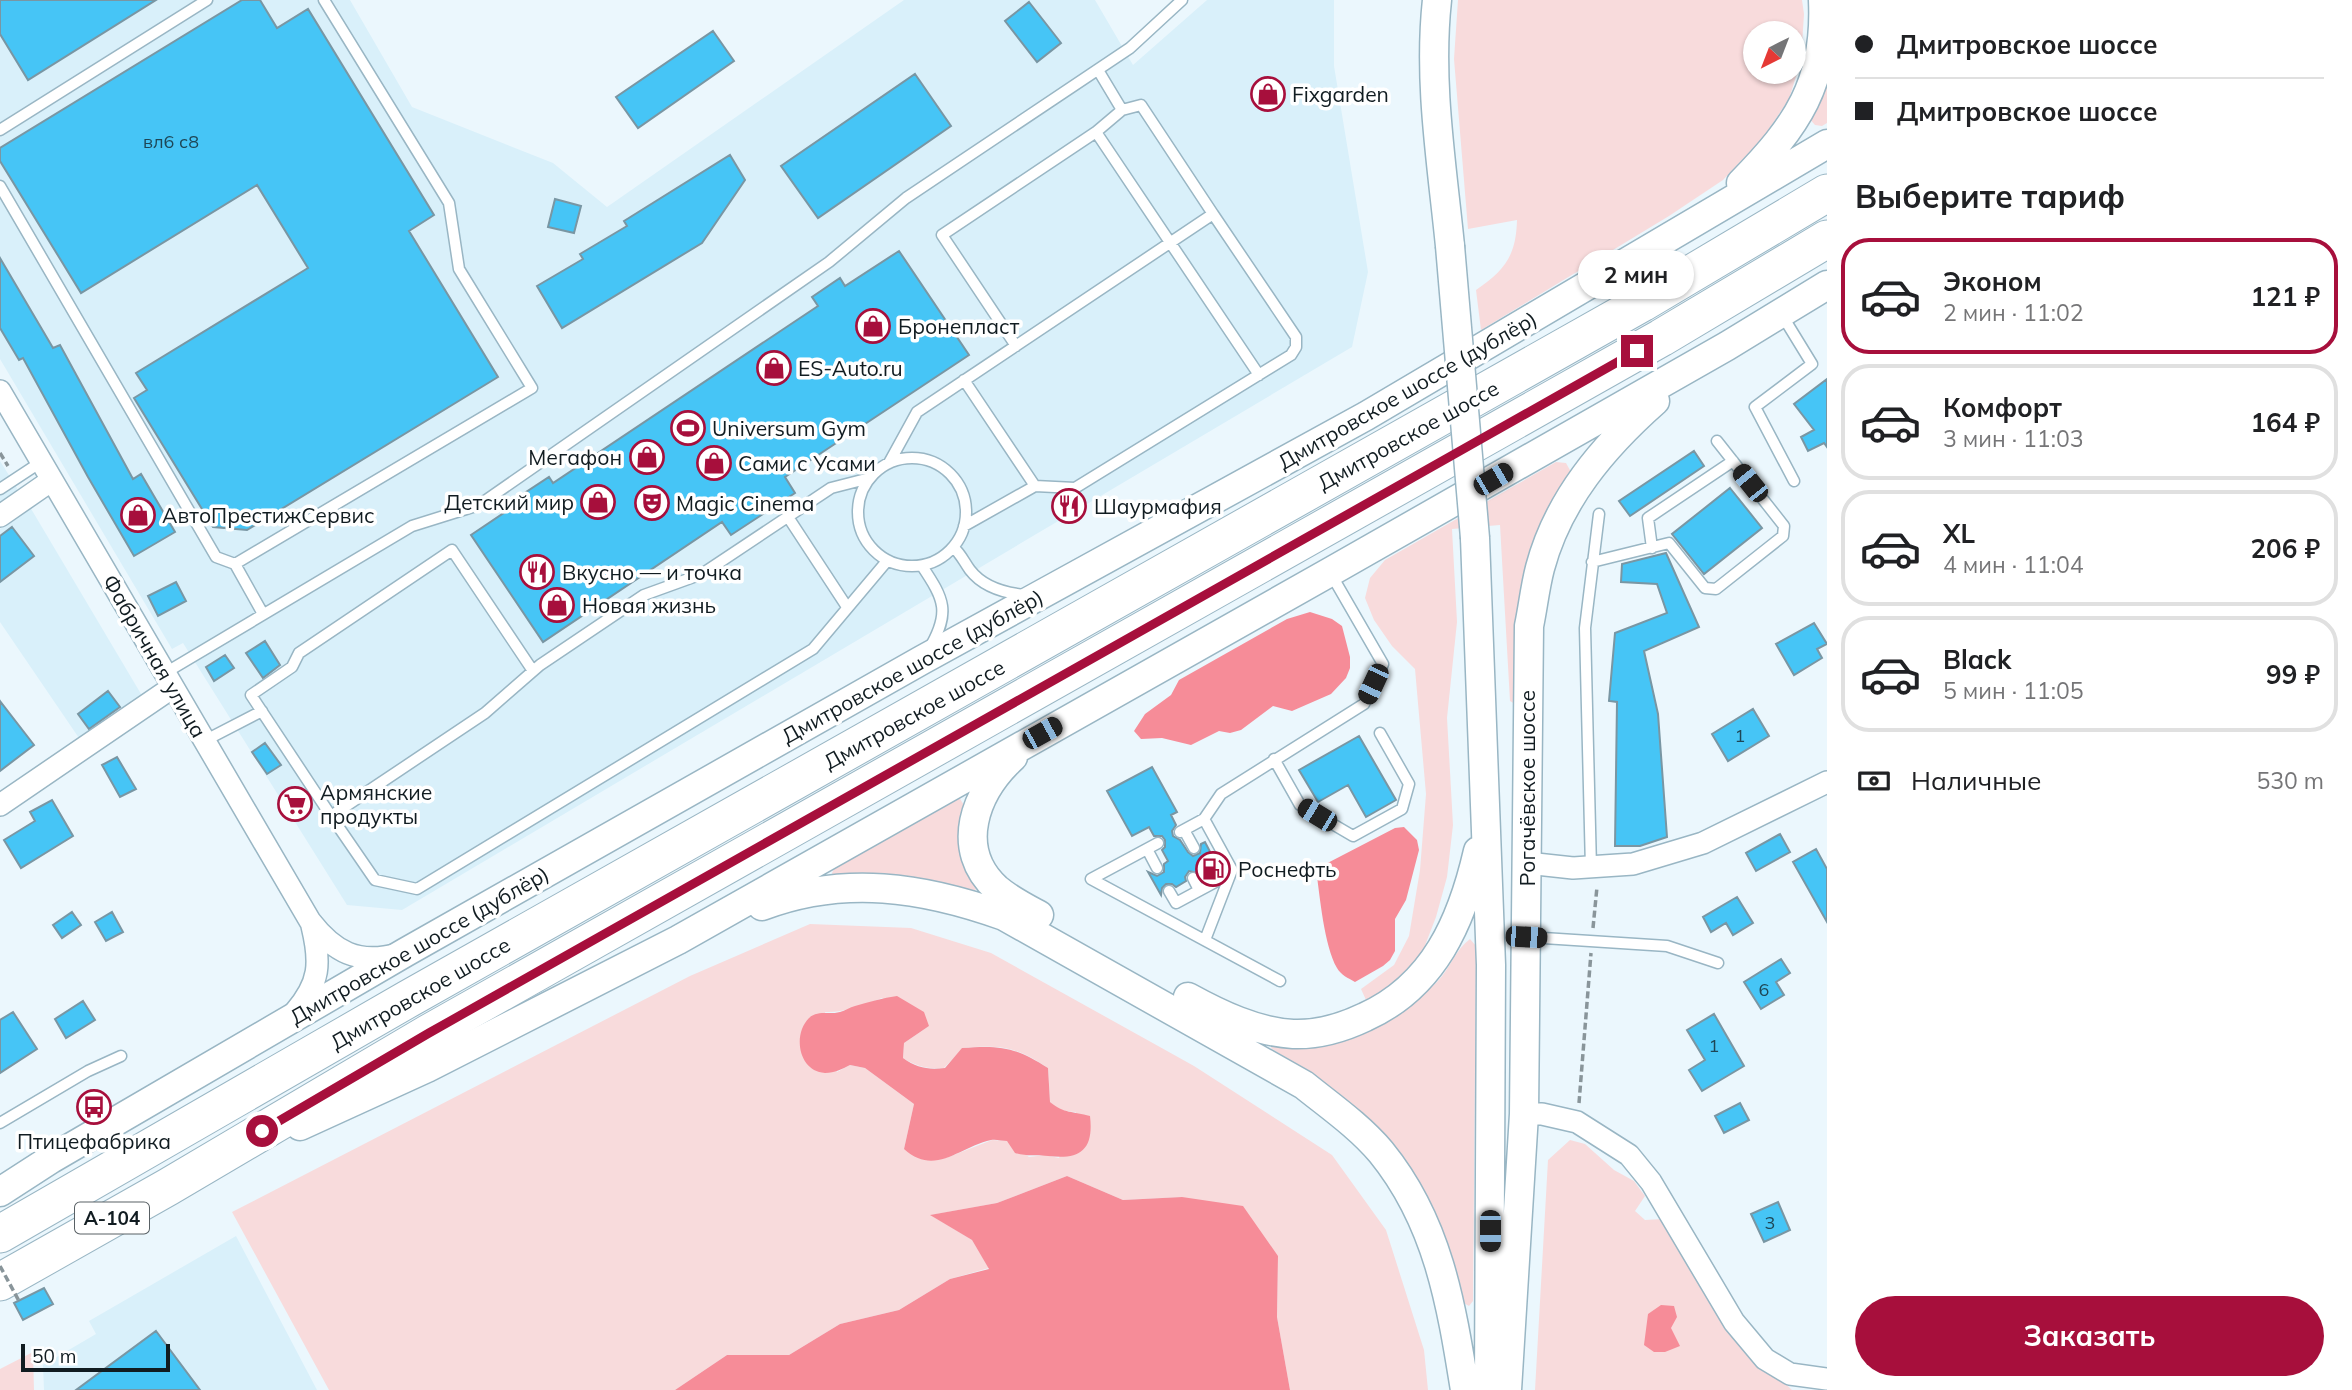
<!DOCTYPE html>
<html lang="ru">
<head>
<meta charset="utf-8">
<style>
  :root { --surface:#fff; --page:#f6f6f6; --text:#202124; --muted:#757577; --line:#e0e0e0; --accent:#a70f3c }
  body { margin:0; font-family:Mulish,sans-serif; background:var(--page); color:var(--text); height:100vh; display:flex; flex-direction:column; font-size:26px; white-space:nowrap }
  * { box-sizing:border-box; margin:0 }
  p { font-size:23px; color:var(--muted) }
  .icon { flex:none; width:38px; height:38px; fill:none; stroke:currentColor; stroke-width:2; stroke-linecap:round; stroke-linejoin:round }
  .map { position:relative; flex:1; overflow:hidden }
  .panel { display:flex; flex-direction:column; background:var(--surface); width:525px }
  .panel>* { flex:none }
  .hud { display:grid; align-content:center; height:154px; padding:0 28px; background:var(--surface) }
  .needle { width:46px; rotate:222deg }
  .tools { position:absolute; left:1743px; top:21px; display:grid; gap:14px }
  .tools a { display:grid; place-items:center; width:63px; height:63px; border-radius:50%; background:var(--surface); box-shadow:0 2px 5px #0004; font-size:35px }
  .scale { position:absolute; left:21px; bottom:18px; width:149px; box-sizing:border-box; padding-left:7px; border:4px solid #111c21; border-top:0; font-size:19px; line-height:24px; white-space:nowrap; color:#111c21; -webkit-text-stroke:5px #fff; paint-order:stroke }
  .end { position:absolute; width:32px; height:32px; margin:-16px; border:9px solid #a70f3c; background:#fff; box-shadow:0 0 0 4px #fff }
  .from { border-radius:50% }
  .bubble { position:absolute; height:49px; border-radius:24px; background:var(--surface); box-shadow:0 2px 5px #0004; font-size:23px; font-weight:700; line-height:49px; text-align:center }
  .car { position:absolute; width:21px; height:42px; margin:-21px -10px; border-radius:9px; box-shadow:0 0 5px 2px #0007; background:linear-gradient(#222 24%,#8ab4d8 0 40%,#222 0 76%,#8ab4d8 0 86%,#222 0) }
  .hud b { display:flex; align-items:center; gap:24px; height:66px; font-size:26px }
  .hud b+b { border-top:2px solid var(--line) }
  .hud i { width:18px; height:18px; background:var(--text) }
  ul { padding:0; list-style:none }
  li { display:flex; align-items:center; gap:21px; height:116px; margin:0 14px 10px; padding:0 14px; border:4px solid var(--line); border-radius:28px }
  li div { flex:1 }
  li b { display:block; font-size:26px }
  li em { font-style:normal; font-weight:700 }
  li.active { border-color:var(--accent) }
  li>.icon { width:63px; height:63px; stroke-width:1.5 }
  h2 { padding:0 28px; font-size:32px; line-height:84px }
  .pay { display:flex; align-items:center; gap:18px; height:77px; padding:0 28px; font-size:26px }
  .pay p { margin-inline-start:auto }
  .action { display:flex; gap:14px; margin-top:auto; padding:14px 28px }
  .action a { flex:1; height:80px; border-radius:42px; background:var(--accent); color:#fff; font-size:28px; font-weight:700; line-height:80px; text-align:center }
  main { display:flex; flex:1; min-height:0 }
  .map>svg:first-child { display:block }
  .built { fill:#d9f0fa }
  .green { fill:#f8dbdc; fill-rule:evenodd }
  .forest { fill:#f68c98 }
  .building { fill:#46c5f6; stroke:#7996a3; stroke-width:2 }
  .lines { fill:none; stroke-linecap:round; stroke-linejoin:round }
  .lane-casing { stroke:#99b6c4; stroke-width:13 }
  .street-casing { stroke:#99b6c4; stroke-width:24 }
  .secondary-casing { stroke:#99b6c4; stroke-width:31 }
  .highway-casing { stroke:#99b6c4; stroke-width:39 }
  .path { stroke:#89959a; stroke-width:3.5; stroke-dasharray:7 3.5; stroke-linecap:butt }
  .lane { stroke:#fff; stroke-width:10 }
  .street { stroke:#fff; stroke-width:21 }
  .secondary { stroke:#fff; stroke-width:28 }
  .highway { stroke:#fff; stroke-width:37 }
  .secondary-bridge-casing { stroke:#99b6c4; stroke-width:31; stroke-linecap:butt }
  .path-bridge { stroke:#89959a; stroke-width:3.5; stroke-dasharray:7 3.5; stroke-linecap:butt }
  .secondary-bridge { stroke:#fff; stroke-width:28 }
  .route { stroke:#a70f3c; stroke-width:9 }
  .labels { text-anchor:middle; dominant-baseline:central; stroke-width:7; stroke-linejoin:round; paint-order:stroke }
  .number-label { font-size:18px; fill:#1e4656 }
  .shield { fill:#fff; stroke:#586064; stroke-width:2 }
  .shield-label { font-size:19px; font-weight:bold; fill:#111c21 }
  .poi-label { font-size:21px; fill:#111c21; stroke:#fff; text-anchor:start }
  .street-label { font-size:21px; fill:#111c21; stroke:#fff }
</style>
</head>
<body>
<main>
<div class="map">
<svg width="1827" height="1390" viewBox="0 0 1827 1390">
  <rect width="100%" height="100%" fill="#ebf7fd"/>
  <path class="built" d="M0,0H350L412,107L553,163L607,207L904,0H1095L1133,65L1207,0H1334V66L1368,272L1352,347L402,910L347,905L183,643L172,649L0,359Z
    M0,461L17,488L16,499L0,510Z
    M30,507L144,699L81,741L0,622V529Z
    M236,1236L317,1390H44L43,1365L96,1334L89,1321Z"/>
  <path class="green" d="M1458,0H1802L1804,14L1801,60L1789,99L1763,138L1723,180L1669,216L1481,330L1476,290C1505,270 1516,256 1517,220L1468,229L1454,59ZM1755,33H1794V72H1755Z
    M1827,73V123L1822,126L1815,125L1808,117Z
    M1556,462L1566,463L1571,472L1515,704L1510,701L1500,525L1452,529L1457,622L1447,718L1453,825L1447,877L1436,917L1424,948L1409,971L1384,992L1366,1000L1361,989L1394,965L1409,936L1420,870L1426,794L1415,669L1392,646L1374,620L1365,598L1370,578L1385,560Z
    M954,797H959L965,807L977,886L974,893L833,878L832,873L835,867Z
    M810,924L911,928L991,953L1194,1066L1332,1155L1386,1230L1424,1350L1428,1390H1290L1277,1317L1278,1256L1182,1197L1123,1200L1067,1176L997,1203L931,1215L972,1240L989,1268L950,1279L899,1310L840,1324L789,1355H727L675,1390H329L232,1212L690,976ZM882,998L929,1026L904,1043L903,1058C917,1067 928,1069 944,1068L963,1048C1000,1045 1016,1046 1048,1068L1050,1102L1060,1111L1076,1112L1059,1158L1045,1155L1029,1157L1007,1141L992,1140L946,1158L904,1149L914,1104L865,1068L850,1065L837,1072L825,1012C843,1013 865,1005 882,998Z
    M1470,939L1476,946L1473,1301L1469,1306L1462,1302L1324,1084L1271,1048L1273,1044C1295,1043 1321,1045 1342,1040C1380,1030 1410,1008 1437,982C1450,969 1455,950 1470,939Z
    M1570,1140L1585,1144L1614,1170L1634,1181L1645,1196L1635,1211L1645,1220L1662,1219L1720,1321L1792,1390H1535L1548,1160Z
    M33,1352L34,1390H0V1369Z"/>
  <path class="forest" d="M1310,612L1332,619L1342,626L1350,657V668L1346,678L1331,694L1292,711L1273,706L1241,730L1230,733L1219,731L1191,745L1162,738L1141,739L1134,731L1145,714L1171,695L1179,680L1287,619Z
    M1404,827L1417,840L1419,850L1406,900L1395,919V951L1390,960L1383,966L1355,982C1348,978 1341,975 1337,968C1324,945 1320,897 1316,869L1395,828Z
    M897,996L924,1012L929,1026L904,1043L903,1058C917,1068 928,1070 945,1068L962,1048C1000,1045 1016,1047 1048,1068L1050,1102C1064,1114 1073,1111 1090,1116C1094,1150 1080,1160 1048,1156C1035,1154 1028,1157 1015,1153L1007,1141C1002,1141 996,1139 991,1140C959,1147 935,1177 904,1149L914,1104L865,1068L850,1065C842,1069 835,1073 825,1073C799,1072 792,1035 809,1018C818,1010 830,1015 840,1012C845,1011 850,1007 855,1006C869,1002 883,998 897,996Z
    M1067,1176L1123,1200L1182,1197L1243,1206L1278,1256L1277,1317L1290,1390H675L727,1355H789L840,1324L899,1310L950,1279L989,1269L972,1240L930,1215L997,1203Z
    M1661,1305L1674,1306L1677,1317L1671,1328L1680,1346L1665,1352H1654L1644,1345L1648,1314Z"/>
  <path class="building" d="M0,0H156L28,80L0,34Z
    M242,0H260L277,28L308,9L434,215L409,231L498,377L247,530L213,527L134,398L147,390L136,373L308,268L257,185L81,293L0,161V148Z
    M1029,2L1061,43L1037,62L1005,21Z
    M713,31L734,61L638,128L616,97Z
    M915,74L951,126L818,218L781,166Z
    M730,155L745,180L702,243L562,328L537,286L583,259L580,254L627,226L624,221Z
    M555,199L581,206L574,233L548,227Z
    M899,251L969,355L785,477L795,493L731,535L722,522L543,642L471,535L523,500L520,496L549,477L553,483L818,306L812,297L840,278L845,286Z
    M0,258L53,348L60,345L133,479L141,474L175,532L134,556L88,477L23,358L19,360L0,328Z
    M1827,379V447L1824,443L1808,451L1801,437L1814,430L1794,404Z
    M1694,451L1704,466L1630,516L1619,501Z
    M1730,488L1762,528L1704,574L1672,534Z
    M12,527L34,556L0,582V536Z
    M1666,553L1699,627L1644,651L1658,714L1667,837L1640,846H1615L1617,702L1609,701L1615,633L1667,613L1657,584L1621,582L1622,564Z
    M176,582L186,601L158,616L148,596Z
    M1814,623L1827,644L1817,649L1822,658L1794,675L1776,644Z
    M265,641L280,665L263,678L246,653Z
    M225,655L234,668L214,681L206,667Z
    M108,691L120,707L89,729L78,714Z
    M0,701L34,745L0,771Z
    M1753,709L1769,736L1728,761L1712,734Z
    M1359,736L1396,800L1366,817L1348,785L1318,802L1299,770Z
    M265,743L281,765L267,774L252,752Z
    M117,757L136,789L120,797L102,765Z
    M1152,767L1177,812L1171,815L1176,825L1172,831L1173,836L1180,840L1188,852L1193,856L1200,853L1201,844L1205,842L1217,865L1213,867L1205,863L1200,867L1198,873L1189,871L1185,877L1186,881L1176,887L1172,884H1166L1162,888L1161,895L1148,872L1157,876L1164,872V864L1168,861L1162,850L1165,847V840L1162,836H1154L1149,827L1132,836L1107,791Z
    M52,800L73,836L21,868L4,840L35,821L30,812Z
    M1780,834L1790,852L1756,871L1746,853Z
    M1816,849L1827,869V922L1793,862Z
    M1737,897L1753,923L1733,935L1726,923L1711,932L1703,917Z
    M72,912L81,925L62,938L53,925Z
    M112,912L123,932L106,941L95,922Z
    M1781,959L1790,973L1776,982L1784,995L1761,1009L1744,982Z
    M83,1001L95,1020L66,1038L55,1019Z
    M13,1012L37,1049L0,1073V1020Z
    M1714,1014L1744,1066L1702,1091L1689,1070L1705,1060L1687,1030Z
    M1740,1103L1749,1120L1724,1133L1715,1116Z
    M1778,1202L1790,1230L1764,1242L1751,1214Z
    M44,1288L53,1304L23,1320L14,1303Z
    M156,1331L200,1390H76Z"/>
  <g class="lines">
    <g class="lane-casing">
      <path id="lane" d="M1122,110L1141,105L1213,214
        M0,130L207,0
        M1096,132L1259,375
        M0,186L216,557L235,564L263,614
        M1782,315L1812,364L1755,407L1794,481
        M1016,346L942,235L1096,132L1122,110L1098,70
        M964,380L1035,486
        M858 512a54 54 0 1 1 108 0a54 54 0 1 1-108 0Z
        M889,463L917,412L1213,214L1296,337V347L1291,355L1075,488L1035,486L964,526
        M870,478L831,488L702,574L644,595L540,665L485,713L331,816L375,880L417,889L813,649L887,561
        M0,489L41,462
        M788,517L847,607
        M953,547C961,554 964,562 970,570C983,587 1004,593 1025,595
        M1652,548L1648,518L1733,461
        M1592,562L1669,543L1705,588L1716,589L1783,536L1784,526L1717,441
        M235,564L532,388L459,269L449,203L324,0
        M922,566C944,599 951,612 929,649
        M165,673L412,526L479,505L829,262L906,198L1130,48L1182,0
        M204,741L262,711
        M1274,759L1300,805L1353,836L1402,809L1409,784L1380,733
        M331,816L251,695L292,667L299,653L452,550L533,671
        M1204,819L1221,794L1364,704L1383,664L1331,574
        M1184,830L1194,848
        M1180,832L1204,819L1232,870L1205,940
        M1147,849L1157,868
        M1591,868L1585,628L1599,514
        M1206,871L1213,883
        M1193,878L1199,890
        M1091,879L1280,981
        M1091,879L1158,843
        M1169,891L1176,903L1230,874
        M1528,937L1667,946L1718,963
        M0,1123L88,1071L121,1056"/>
    </g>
    <g class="street-casing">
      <path id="street" d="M0,391L310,921C334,952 358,965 398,954
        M0,516L52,480
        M0,805L173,687
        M1527,863L1573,868L1633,864L1703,843L1827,782
        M295,1012C320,983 321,963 312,926
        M1524,1114H1542L1577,1122L1629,1155L1651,1182L1734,1322L1765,1359L1790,1374L1827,1379"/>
    </g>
    <g class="secondary-casing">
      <path id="secondary" d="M1437,0C1428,82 1442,165 1450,246
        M1741,183C1797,126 1827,83 1823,0
        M1475,538L1491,965L1489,1384
        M1013,757C975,792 953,849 997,889C1010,900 1024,907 1039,915
        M762,906C844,875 923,887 1004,916L1304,1085C1330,1106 1359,1126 1381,1152C1438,1222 1451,1303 1465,1390
        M1188,997C1219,1014 1256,1032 1293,1034C1319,1035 1342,1028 1365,1017C1434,986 1462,921 1478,851
        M300,1126L427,1068L678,940L1330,572L1727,346L1827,285
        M0,1192L51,1159L406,952L922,660L1366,416L1827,144
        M1507,1390L1524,1114L1529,626C1533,607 1535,587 1540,568C1558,500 1603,447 1655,401"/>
    </g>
    <g class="highway-casing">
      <path id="highway" d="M0,1234L408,999L1642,303L1827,193
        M0,1282L168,1187L429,1033L1661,338L1827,239"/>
    </g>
    <path class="path" d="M0,453L8,466
      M1593,928L1597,887
      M1579,1103L1591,953"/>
    <use href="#lane" class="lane"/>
    <use href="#street" class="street"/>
    <use href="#secondary" class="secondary"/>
    <use href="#highway" class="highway"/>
    <g class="secondary-bridge-casing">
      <path id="secondary-bridge" d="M1450,246L1475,538"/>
    </g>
    <path class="path-bridge" d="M0,1266L19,1301"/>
    <use href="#secondary-bridge" class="secondary-bridge"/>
  </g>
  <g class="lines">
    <path class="route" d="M262,1131L429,1033L1637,351"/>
  </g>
  <defs>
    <g id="shop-ring" transform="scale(1.75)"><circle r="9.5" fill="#fff" stroke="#a70f3c" stroke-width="1.5"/><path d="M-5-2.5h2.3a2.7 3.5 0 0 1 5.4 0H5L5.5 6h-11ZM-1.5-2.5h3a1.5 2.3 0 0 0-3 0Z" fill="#a70f3c"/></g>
    <g id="stadium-ring" transform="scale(1.75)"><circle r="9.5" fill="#fff" stroke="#a70f3c" stroke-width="1.5"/><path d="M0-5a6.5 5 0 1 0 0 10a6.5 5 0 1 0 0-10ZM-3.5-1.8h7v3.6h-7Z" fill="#a70f3c"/></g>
    <g id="theatre-ring" transform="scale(1.75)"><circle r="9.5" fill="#fff" stroke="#a70f3c" stroke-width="1.5"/><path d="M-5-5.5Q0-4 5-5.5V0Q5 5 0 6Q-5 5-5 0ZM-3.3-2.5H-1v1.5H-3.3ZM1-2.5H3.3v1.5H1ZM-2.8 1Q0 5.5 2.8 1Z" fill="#a70f3c"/></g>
    <g id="restaurant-ring" transform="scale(1.75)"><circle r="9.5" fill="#fff" stroke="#a70f3c" stroke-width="1.5"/><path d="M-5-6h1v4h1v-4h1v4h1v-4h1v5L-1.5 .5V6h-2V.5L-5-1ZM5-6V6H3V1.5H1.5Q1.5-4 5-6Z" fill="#a70f3c"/></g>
    <g id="supermarket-ring" transform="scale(1.75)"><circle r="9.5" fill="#fff" stroke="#a70f3c" stroke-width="1.5"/><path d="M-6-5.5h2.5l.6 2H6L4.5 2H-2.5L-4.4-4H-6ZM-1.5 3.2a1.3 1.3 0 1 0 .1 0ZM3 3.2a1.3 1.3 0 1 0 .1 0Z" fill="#a70f3c"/></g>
    <g id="fuel-ring" transform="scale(1.75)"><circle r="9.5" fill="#fff" stroke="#a70f3c" stroke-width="1.5"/><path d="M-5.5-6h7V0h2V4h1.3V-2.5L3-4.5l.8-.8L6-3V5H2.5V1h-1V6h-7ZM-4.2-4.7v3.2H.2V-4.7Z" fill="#a70f3c"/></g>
    <g id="bus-ring" transform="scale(1.75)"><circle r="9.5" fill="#fff" stroke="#a70f3c" stroke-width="1.5"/><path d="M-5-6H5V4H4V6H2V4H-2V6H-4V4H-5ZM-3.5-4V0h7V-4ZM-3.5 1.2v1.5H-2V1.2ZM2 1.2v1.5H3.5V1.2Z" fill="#a70f3c"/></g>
  </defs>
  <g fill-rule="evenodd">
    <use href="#shop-ring" x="1268" y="94"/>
    <use href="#shop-ring" x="873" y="326"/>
    <use href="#shop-ring" x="774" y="368"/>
    <use href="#stadium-ring" x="688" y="428"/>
    <use href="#shop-ring" x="647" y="457"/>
    <use href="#shop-ring" x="714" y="463"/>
    <use href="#shop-ring" x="598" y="502"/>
    <use href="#theatre-ring" x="652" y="503"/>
    <use href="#restaurant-ring" x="1069" y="506"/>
    <use href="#shop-ring" x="138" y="515"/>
    <use href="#restaurant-ring" x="537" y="572"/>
    <use href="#shop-ring" x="557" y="605"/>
    <use href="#supermarket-ring" x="295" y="804"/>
    <use href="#fuel-ring" x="1213" y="869"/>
    <use href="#bus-ring" x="94" y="1107"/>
  </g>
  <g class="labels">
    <g class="number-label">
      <text x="171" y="141">вл6 с8</text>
      <text x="1740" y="735">1</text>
      <text x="1764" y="989">6</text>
      <text x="1714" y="1045">1</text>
      <text x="1770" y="1222">3</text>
    </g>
    <rect class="shield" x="75" y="1202.5" width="74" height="31" rx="5"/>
    <g class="shield-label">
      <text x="112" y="1218">А-104</text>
    </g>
    <g class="poi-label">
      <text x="1292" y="94">Fixgarden</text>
      <text x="898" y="326">Бронепласт</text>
      <text x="798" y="368">ES-Auto.ru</text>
      <text x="712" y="428">Universum Gym</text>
      <text x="622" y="457" text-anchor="end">Мегафон</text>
      <text x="738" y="463">Сами с Усами</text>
      <text x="574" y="502" text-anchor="end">Детский мир</text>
      <text x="676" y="503">Magic Cinema</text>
      <text x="1094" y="506">Шаурмафия</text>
      <text x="162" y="515">АвтоПрестижСервис</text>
      <text x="562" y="572">Вкусно — и точка</text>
      <text x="582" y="605">Новая жизнь</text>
      <text x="320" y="792">Армянские<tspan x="320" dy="24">продукты</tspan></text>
      <text x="1238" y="869">Роснефть</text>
      <text x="94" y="1141" text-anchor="middle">Птицефабрика</text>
    </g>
    <g class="street-label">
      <text transform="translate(1407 390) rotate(-30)">Дмитровское шоссе (дублёр)</text>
      <text transform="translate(1408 435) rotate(-29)">Дмитровское шоссе</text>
      <text transform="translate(155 656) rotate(60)">Фабричная улица</text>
      <text transform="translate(912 666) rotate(-29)">Дмитровское шоссе (дублёр)</text>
      <text transform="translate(914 714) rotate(-29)">Дмитровское шоссе</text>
      <text transform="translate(1527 788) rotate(-90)">Рогачёвское шоссе</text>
      <text transform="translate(419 945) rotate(-30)">Дмитровское шоссе (дублёр)</text>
      <text transform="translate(420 993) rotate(-30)">Дмитровское шоссе</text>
    </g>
  </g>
</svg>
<div class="tools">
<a><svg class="needle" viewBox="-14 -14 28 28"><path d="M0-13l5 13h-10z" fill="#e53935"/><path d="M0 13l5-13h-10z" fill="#757577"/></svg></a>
</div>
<div class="scale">50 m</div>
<i class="end from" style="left:262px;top:1131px"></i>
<i class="end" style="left:1637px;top:351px"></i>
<div class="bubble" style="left:1578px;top:250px;width:116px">2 мин</div>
<i class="car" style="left:1493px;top:479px;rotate:60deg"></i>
<i class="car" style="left:1750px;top:483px;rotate:321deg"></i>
<i class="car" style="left:1373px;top:684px;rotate:205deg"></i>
<i class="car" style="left:1042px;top:733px;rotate:61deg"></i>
<i class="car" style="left:1317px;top:815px;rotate:301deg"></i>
<i class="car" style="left:1526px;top:937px;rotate:93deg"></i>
<i class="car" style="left:1490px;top:1231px;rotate:180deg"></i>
</div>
<section class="panel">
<div class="hud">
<b><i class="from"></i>Дмитровское шоссе</b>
<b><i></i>Дмитровское шоссе</b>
</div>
<h2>Выберите тариф</h2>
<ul>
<li class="active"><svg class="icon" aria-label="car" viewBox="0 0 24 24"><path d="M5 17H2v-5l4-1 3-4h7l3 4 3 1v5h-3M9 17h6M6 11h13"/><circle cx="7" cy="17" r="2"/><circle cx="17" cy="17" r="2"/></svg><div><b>Эконом</b><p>2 мин · 11:02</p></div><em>121 ₽</em></li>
<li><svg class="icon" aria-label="car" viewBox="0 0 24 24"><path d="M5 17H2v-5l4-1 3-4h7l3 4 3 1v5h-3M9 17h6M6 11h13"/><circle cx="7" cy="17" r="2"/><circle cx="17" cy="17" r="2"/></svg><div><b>Комфорт</b><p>3 мин · 11:03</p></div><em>164 ₽</em></li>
<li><svg class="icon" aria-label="car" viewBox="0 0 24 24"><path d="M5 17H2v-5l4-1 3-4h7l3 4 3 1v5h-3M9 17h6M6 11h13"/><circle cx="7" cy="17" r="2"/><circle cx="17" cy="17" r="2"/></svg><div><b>XL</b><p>4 мин · 11:04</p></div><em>206 ₽</em></li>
<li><svg class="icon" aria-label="car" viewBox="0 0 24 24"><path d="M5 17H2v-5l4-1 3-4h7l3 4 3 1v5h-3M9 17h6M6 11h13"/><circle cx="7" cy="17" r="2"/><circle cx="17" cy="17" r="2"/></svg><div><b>Black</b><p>5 мин · 11:05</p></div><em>99 ₽</em></li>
</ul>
<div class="pay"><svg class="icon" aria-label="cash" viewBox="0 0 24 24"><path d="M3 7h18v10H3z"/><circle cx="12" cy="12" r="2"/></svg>Наличные<p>530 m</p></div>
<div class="action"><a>Заказать</a></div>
</section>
</main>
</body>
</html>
